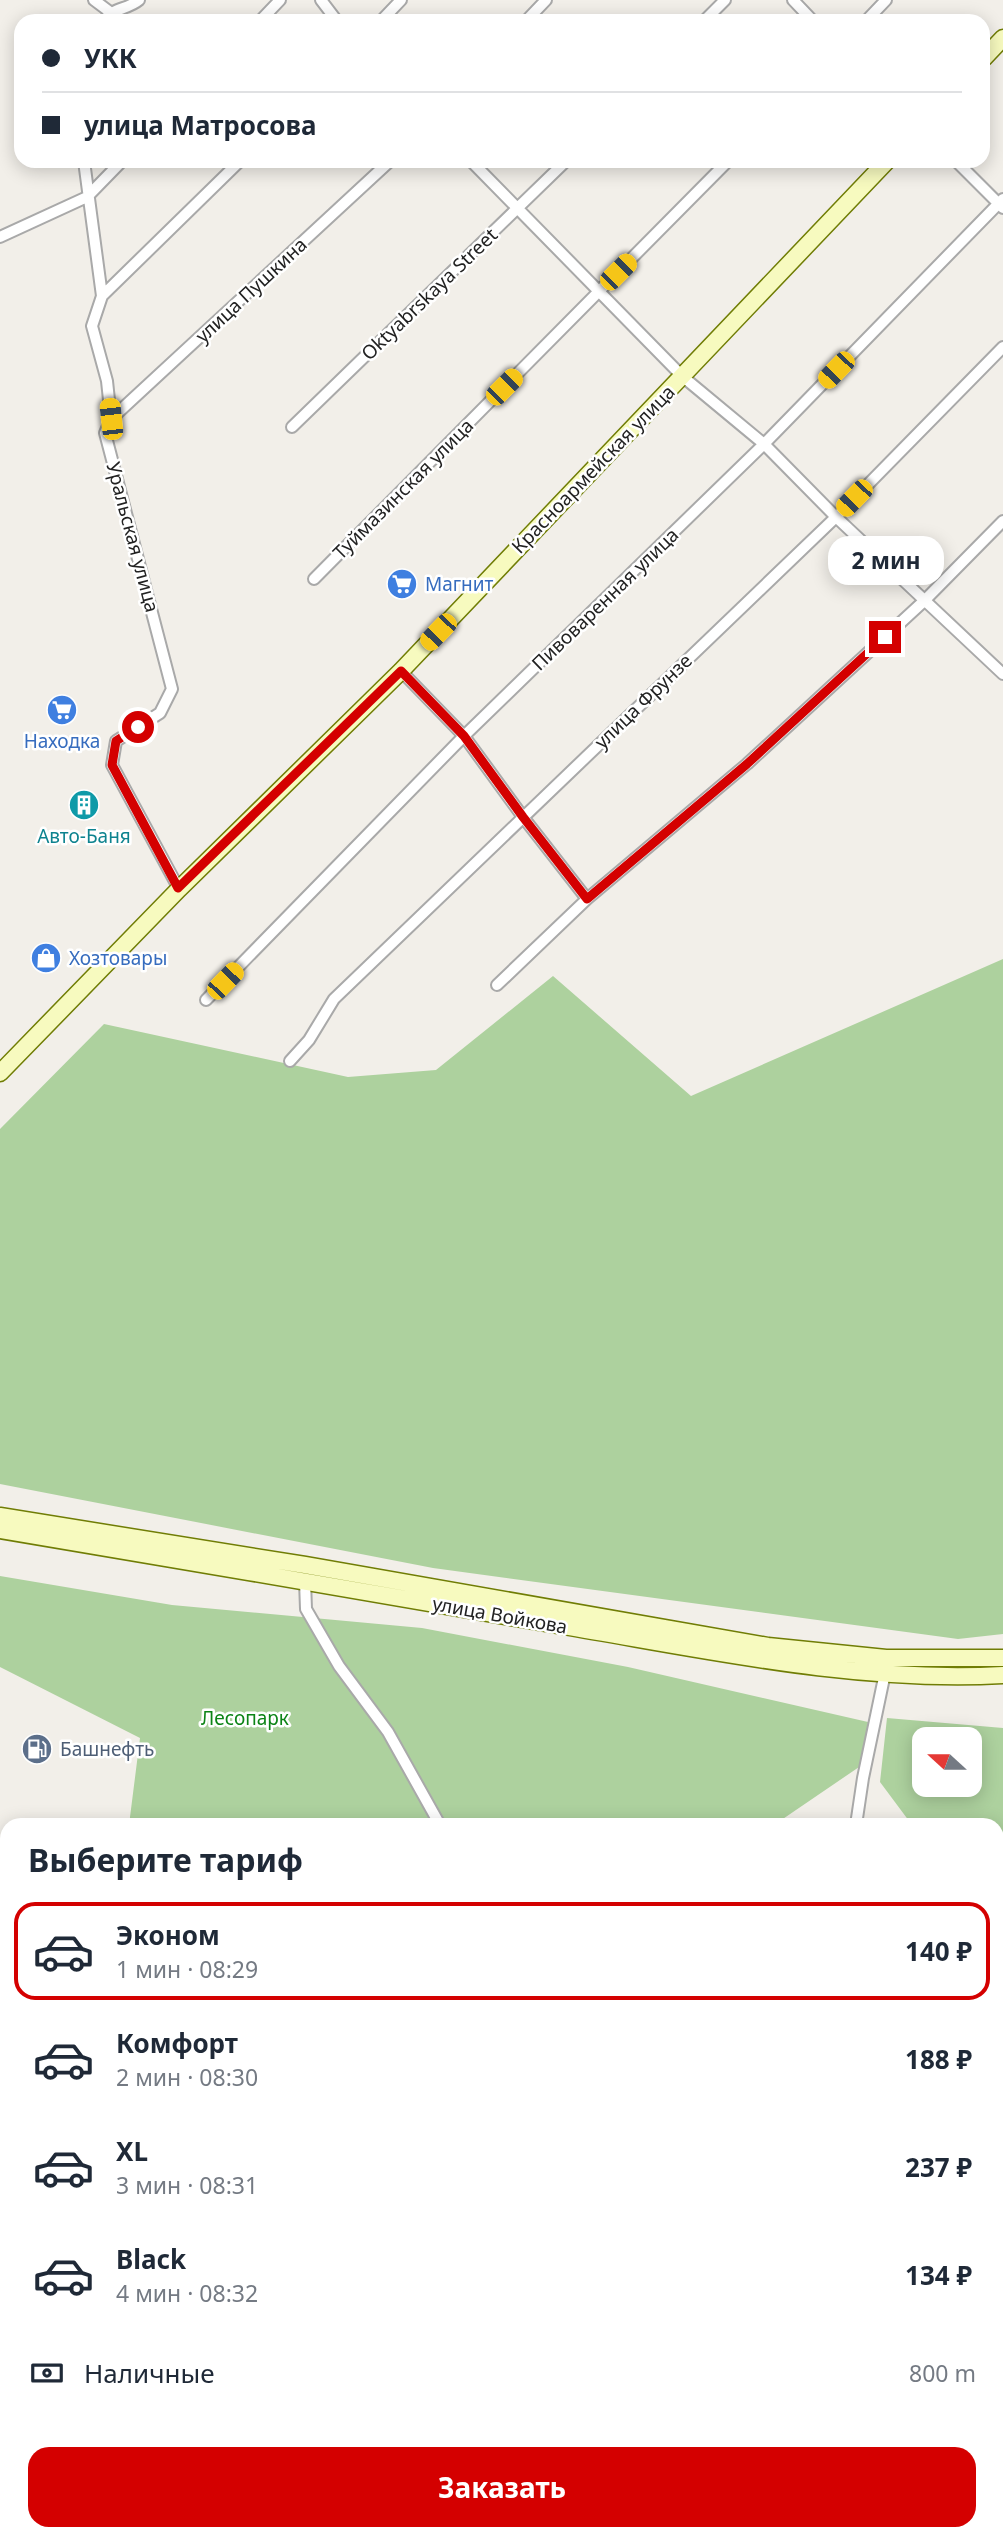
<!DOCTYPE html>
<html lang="ru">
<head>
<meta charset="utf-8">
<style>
  :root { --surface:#fff; --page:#f2f2f3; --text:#1f2937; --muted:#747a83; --line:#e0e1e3; --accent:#d40000 }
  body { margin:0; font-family:"Noto Sans",sans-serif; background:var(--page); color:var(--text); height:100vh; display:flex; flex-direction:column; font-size:26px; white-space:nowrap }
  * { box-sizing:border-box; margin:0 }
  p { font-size:23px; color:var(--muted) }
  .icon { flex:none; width:38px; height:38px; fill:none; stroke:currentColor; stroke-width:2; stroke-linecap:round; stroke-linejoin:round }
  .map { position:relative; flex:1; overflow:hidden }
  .details { position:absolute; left:0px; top:1818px; width:1004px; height:723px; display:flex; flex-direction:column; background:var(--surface); border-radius:21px 21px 0 0; box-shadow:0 4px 18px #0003 }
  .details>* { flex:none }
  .banner { position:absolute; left:14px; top:14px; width:976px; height:154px; border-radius:21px; box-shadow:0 4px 18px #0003; display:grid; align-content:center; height:154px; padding:0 28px; background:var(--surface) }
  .needle { width:46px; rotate:291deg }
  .controls { position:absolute; left:912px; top:1727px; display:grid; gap:14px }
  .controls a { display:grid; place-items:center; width:70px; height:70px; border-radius:14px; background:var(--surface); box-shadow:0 4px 18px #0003; font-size:35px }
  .end { position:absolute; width:32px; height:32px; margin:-16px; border:9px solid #d40000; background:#fff; box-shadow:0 0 0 4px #fff }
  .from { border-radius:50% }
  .bubble { position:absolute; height:49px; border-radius:21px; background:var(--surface); box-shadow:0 4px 18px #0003; font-size:23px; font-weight:700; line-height:49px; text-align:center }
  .car { position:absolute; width:21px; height:42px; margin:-21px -10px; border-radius:9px; box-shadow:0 0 5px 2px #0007; background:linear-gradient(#f5c518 24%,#345 0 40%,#f5c518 0 76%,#345 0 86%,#f5c518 0) }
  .banner b { display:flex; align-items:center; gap:24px; height:66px; font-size:26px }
  .banner b+b { border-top:2px solid var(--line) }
  .banner i { width:18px; height:18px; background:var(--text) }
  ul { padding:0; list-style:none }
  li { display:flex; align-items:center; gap:21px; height:98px; margin:0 14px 10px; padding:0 14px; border:4px solid transparent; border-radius:21px }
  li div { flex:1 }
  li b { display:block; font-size:26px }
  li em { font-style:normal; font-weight:700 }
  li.on { border-color:var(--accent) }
  li>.icon { width:63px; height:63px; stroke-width:1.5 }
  h2 { padding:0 28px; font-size:32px; line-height:84px }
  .pay { display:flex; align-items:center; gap:18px; height:77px; padding:0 28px; font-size:26px }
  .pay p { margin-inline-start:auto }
  .cta { display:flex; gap:14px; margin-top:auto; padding:14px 28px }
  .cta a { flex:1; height:80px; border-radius:21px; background:var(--accent); color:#fff; font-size:28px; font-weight:700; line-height:80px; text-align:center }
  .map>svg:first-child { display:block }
  .residential { fill:#e0dfdf }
  .industrial { fill:#ebdbe8 }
  .forest { fill:#add19e; fill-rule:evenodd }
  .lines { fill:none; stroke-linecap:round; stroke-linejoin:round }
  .street-casing { stroke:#a9a9a9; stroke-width:14 }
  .secondary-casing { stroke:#707d05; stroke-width:19 }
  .street { stroke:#fff; stroke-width:10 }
  .secondary { stroke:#f7fabf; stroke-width:16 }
  .route { stroke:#d40000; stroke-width:9 }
  .labels { text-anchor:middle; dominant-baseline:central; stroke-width:5; stroke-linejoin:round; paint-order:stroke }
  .street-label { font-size:19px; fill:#222; stroke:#fff }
  .shop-label { font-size:19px; fill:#366cbe; stroke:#fff; text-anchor:start }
  .culture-label { font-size:19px; fill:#0d838f; stroke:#fff }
  .park-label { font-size:19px; fill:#0c8416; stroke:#fff }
  .service-label { font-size:19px; fill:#4e5e75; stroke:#fff; text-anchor:start }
</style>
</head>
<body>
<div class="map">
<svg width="1003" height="2540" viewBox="0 0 1003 2540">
  <rect width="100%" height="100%" fill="#f2efe9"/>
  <path class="residential" d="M7,2044V2534H177L179,2540H0V2059Z"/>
  <path class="industrial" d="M998,2318L1003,2325V2540H465L464,2534H998Z"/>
  <path class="forest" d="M1003,959V1634L958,1639L433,1568L0,1484V1129L104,1024L348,1077L436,1070L553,976L691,1096Z
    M0,1576L172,1605L422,1628L628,1667L868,1722L862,1765L774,1825H129L140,1738L0,1667Z
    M887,1718L1003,1728V2295L998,2288V1825H912L880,1782ZM924,1740H970V1785H924Z"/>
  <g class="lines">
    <g class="street-casing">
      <path id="street" d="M94,0L110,12
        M321,0L337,21
        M793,0L813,21
        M104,21C113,7 127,10 139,0
        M260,21L280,0
        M381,21L401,0
        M526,21L546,0
        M704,21L725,0
        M866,21L886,0
        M84,161L102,296
        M471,161L682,376L764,444L836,517L1003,674
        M956,161L1003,208
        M0,237L87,197L122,161
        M111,419L390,161
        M292,427L566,161
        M314,579L728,161
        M401,671L464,736L523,817L587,899
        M179,889L112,765L116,741L160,713L172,689L105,433L111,419L107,381L92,326L102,296L240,161
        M497,985L587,899L747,764L924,601L1003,521
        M206,1000L464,736L764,444L1003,199
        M290,1061L309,1040L334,999L836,517L1003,347
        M305,1581L306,1609L339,1666L388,1732L440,1825
        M856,1825L863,1778L885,1673
        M998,1948L1003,1950
        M0,2148H7
        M150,2534L152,2540"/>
    </g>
    <g class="secondary-casing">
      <path id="secondary" d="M984,58L1003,38
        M0,1073L179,889L401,671L887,161
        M0,1516L305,1565L768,1646L886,1658H1003
        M0,1530C188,1561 375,1594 563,1626C707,1650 855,1683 1003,1675
        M0,1850L7,1875
        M0,2017L7,2005
        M230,2534L232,2540"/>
    </g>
    <use href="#street" class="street"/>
    <use href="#secondary" class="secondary"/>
  </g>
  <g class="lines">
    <path class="route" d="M138,727L116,741L112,765L178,888L401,671L464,736L523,817L587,899L747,764L885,637"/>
  </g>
  <defs>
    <g id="supermarket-disc" transform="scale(1.575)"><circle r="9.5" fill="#3f7fe0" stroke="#fff"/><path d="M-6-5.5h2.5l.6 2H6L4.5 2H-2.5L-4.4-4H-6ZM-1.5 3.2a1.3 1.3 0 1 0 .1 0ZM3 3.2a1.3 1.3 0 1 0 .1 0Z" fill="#fff"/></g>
    <g id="building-disc" transform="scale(1.575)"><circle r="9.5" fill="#0f9aa8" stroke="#fff"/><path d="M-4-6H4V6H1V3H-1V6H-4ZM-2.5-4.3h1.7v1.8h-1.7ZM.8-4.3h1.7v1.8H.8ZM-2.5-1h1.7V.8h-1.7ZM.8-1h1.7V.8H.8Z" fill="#fff"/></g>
    <g id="shop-disc" transform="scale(1.575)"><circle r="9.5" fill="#3f7fe0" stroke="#fff"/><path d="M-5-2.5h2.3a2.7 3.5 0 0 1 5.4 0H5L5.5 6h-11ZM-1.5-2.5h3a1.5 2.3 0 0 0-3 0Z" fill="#fff"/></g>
    <g id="fuel-disc" transform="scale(1.575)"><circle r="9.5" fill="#5c6f8a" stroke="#fff"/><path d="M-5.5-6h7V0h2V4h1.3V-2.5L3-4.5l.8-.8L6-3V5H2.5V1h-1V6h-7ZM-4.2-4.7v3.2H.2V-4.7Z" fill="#fff"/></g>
  </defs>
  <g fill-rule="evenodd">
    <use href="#supermarket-disc" x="402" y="584"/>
    <use href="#supermarket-disc" x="62" y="710"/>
    <use href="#building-disc" x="84" y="805"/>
    <use href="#shop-disc" x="46" y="958"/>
    <use href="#fuel-disc" x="37" y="1749"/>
  </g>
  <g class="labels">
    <g class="street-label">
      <text transform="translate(251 290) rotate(-43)">улица Пушкина</text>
      <text transform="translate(429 294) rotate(-44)">Oktyabrskaya Street</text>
      <text transform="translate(593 469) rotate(-46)">Красноармейская улица</text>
      <text transform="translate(403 489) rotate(-45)">Туймазинская улица</text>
      <text transform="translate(133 537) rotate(75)">Уральская улица</text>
      <text transform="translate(605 599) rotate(-44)">Пивоваренная улица</text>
      <text transform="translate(643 701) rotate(-44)">улица Фрунзе</text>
      <text transform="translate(500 1615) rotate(10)">улица Войкова</text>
    </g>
    <g class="shop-label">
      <text x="425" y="584">Магнит</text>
      <text x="62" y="741" text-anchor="middle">Находка</text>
      <text x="69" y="958">Хозтовары</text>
    </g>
    <g class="culture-label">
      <text x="84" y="836">Авто-Баня</text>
    </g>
    <g class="park-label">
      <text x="245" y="1718">Лесопарк</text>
    </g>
    <g class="service-label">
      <text x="60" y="1749">Башнефть</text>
    </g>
  </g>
</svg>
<div class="controls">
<a><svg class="needle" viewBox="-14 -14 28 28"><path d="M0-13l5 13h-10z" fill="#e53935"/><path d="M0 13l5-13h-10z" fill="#747a83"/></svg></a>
</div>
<i class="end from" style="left:138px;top:727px"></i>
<i class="end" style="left:885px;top:637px"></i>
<div class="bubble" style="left:828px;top:536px;width:116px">2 мин</div>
<i class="car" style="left:618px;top:272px;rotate:45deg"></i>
<i class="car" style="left:836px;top:370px;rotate:224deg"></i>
<i class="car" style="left:504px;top:387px;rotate:45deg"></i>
<i class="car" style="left:111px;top:419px;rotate:354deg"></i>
<i class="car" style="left:854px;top:498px;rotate:224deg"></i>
<i class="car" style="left:438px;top:632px;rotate:224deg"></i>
<i class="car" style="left:225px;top:981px;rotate:44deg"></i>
<div class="banner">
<b><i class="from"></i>УКК</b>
<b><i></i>улица Матросова</b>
</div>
<section class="details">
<h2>Выберите тариф</h2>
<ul>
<li class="on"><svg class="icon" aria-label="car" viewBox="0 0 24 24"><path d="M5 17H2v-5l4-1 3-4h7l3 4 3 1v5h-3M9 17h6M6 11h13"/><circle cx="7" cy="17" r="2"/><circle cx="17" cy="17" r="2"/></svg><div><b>Эконом</b><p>1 мин · 08:29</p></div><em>140 ₽</em></li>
<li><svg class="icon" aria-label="car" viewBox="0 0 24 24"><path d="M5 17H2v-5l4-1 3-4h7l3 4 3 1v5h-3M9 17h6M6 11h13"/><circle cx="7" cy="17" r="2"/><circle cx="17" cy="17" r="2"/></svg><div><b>Комфорт</b><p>2 мин · 08:30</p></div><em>188 ₽</em></li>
<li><svg class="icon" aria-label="car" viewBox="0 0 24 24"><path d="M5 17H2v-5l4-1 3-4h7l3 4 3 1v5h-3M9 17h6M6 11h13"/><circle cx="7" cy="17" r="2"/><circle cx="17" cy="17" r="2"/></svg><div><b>XL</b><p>3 мин · 08:31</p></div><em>237 ₽</em></li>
<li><svg class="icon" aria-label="car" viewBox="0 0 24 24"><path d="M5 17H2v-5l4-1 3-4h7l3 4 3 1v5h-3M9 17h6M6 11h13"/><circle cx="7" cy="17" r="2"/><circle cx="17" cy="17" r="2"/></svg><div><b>Black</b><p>4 мин · 08:32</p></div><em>134 ₽</em></li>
</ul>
<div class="pay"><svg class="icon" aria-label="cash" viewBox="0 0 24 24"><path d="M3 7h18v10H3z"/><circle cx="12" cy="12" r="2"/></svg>Наличные<p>800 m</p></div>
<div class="cta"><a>Заказать</a></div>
</section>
</div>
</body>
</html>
